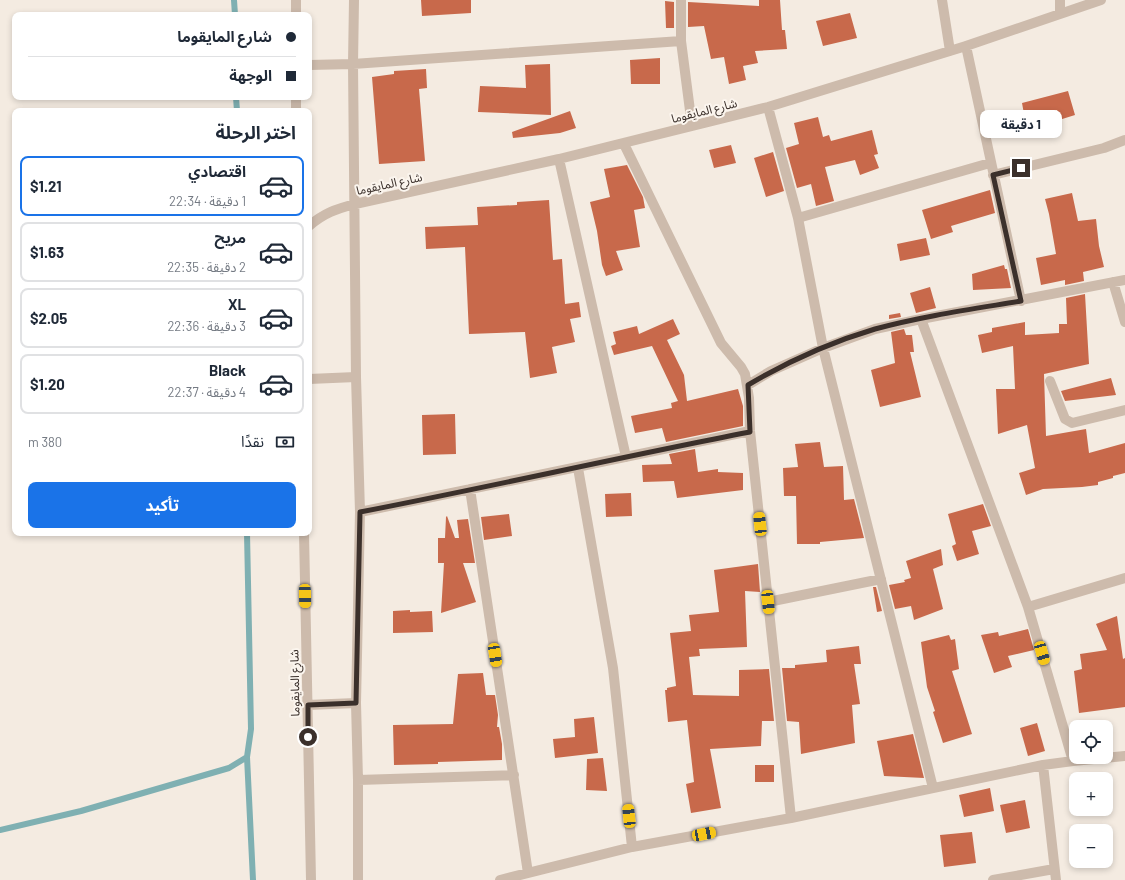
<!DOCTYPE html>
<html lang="ar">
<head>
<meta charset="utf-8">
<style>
  :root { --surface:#fff; --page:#f2f2f3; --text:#1f2937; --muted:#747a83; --line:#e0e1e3; --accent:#1a73e8 }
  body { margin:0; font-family:Barlow,"Noto Sans Arabic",sans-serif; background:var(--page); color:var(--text); direction:rtl; height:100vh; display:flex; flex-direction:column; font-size:15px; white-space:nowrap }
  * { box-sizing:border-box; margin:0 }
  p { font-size:13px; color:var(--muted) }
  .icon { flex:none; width:22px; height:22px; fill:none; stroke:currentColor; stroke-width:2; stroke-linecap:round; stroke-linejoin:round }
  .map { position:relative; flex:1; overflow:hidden; direction:ltr }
  .details { position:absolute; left:12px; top:108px; width:300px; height:428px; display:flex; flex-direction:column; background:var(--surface); border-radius:8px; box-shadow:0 2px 6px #0003; direction:rtl }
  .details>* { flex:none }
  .top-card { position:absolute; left:12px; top:12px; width:300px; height:88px; border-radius:8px; box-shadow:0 2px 6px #0003; direction:rtl; display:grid; align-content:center; height:88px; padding:0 16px; background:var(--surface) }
  .buttons { position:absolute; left:1069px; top:720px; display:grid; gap:8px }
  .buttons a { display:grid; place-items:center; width:44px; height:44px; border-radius:8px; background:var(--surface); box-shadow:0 2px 6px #0003; font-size:20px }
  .end { position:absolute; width:18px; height:18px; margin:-9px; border:5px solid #3b302b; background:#fff; box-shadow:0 0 0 2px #fff }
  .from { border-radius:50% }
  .bubble { position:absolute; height:28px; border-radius:8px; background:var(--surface); box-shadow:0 2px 6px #0003; font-size:13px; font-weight:700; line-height:28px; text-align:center; direction:rtl }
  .car { position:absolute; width:12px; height:24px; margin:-12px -6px; border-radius:5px; box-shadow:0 0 3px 1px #0007; background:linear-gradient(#f5c518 24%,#345 0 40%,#f5c518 0 76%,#345 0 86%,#f5c518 0) }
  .top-card b { display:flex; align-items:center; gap:14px; height:38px; font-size:15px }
  .top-card b+b { border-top:1px solid var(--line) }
  .top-card i { width:10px; height:10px; background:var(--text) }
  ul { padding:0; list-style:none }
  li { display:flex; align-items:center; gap:12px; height:60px; margin:0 8px 6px; padding:0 8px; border:2px solid var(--line); border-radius:8px }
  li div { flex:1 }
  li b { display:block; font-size:15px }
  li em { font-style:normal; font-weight:700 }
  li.selected { border-color:var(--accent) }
  li>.icon { width:36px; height:36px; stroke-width:1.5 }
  h2 { padding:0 16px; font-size:18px; line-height:48px }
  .pay { display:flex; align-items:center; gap:10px; height:44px; padding:0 16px; font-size:15px }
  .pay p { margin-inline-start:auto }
  .cta { display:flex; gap:8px; margin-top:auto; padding:8px 16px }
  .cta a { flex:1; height:46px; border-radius:8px; background:var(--accent); color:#fff; font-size:16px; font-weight:700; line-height:46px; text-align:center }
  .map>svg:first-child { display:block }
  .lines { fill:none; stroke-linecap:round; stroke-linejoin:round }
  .stream { stroke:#7fb0b2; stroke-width:6 }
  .building { fill:#c8694b }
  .minor { stroke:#cdbbac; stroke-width:10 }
  .route { stroke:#3b302b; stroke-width:5 }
  .labels { text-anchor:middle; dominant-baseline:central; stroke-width:4; stroke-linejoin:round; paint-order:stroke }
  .street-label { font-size:12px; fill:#3b302b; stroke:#fbf5ee }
</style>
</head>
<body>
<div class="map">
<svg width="1125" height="880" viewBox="0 0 1125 880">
  <rect width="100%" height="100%" fill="#f4ebe1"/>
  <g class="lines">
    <path class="stream" d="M234,0L235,15
      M236,97L237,111
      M247,757L253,880
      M0,830L81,811L229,768L247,757L251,729L247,533"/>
  </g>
  <path class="building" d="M421,0H471V13L422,16Z
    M759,0H780L782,30H785L787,49L755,51L758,63L743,66L746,80L729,84L724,57L711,59L704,26L688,27V2L759,6Z
    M665,1L674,2V28H666Z
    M850,13L857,38L823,46L816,21Z
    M660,58V84H631L630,60Z
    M550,64L551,115L478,112L480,86L526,88L525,65Z
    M426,69L427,88L419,89L425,161L379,164L372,77L394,74V71Z
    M1068,91L1075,115L1059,120L1057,110L1024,114L1022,103Z
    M570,111L576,128L560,133L513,138L512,132Z
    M818,117L823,137L829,135L831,141L872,130L878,154L874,155L879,168L860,175L855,160L825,167L834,201L816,206L811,184L797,188L786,148L799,144L794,123Z
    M731,145L736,163L714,168L709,150Z
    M773,152L784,191L766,197L754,158Z
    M627,165L643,197L645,208L634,210L640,247L616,251L623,270L606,276L602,265L597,231L590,202L610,197L604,169Z
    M990,190L995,213L951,226L953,232L931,239L922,210Z
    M1072,193L1078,221L1096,219L1099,246L1104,267L1083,272L1084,281L1065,285V280L1041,285L1036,258L1056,254L1049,214L1045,199Z
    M549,200L553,260L562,259L565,304L579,302L581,317L570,319L575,342L552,347L557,373L530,378L525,332L469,334L465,247L426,249L425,227L478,225L477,207L517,205V202Z
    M926,238L930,255L900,261L897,244Z
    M1004,265L1005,269H1007L1011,288L973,290L972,274Z
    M930,287L936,308L916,313L910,293Z
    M1085,294L1089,364L1044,374L1046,436L1086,429L1089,453L1125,443V473L1113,476V478L1098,482V485L1082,487L1043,489L1026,495L1019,473L1035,468L1027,425L998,434L996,389H1015L1013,346L982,353L978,335L992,332V328L1025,322V335L1059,333V324H1067L1066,298Z
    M900,313L901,317L889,319V315Z
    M673,319L680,334L667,340L684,375L687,401L738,389L743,406V426L666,442L662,428L635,433L631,416L672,408L671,403L678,401L652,346L614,355L611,346L616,344L613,332L637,326L639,334Z
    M904,329L906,335H912L914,352H910L921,397L880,407L871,370L895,363L891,332Z
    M1111,378L1116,395L1065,401L1061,391Z
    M455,414L456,454L423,455L422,415Z
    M820,442L824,467L843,466L844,500L854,499L864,538L820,542V544H797L796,496H784L783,468L798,467L795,444Z
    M695,449L698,472L718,469V472L743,473V490L677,498L674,481L643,482L642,465L672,464L669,454Z
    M631,493L632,516L606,517L605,494Z
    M983,504L991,526L972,531L979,554L957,561L952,546L956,544L948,514Z
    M509,514L512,536L484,540L481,517Z
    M447,516L455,538H459L457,520L468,519L475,563H463L476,602L441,613L444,563H438V538H445L446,517Z
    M941,549L943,565L933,569L943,609L914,620L911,606L895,609L889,585L905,582L904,580L911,578L906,561Z
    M758,564L760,592L745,591L747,647L699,649L700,656L689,657L693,695L739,696V670L769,669L774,721H762L761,746L710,749L721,808L691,813L686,784L694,782L687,720L668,722L665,690H667V688L676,686L670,633L691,631L689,615L719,612L714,570Z
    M873,587H876L882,611L877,612Z
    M410,610V612L432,611L433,632L393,633V611Z
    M1117,616L1123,659L1125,658V707L1079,713L1074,671L1082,669L1080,654L1107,650L1096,624Z
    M1028,629L1034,650L1008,656L1012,667L994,673L981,635L998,632L999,636Z
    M949,635L951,640L955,639L959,669L952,671L972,734L943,743L933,712L935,711L927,687L921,642Z
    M859,646L861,664H854L860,704L852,705L855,743L801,754L799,722L787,721L782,668H795V665L827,662L826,650Z
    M483,673L486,695H495L498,715L497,727H499L502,744V760L438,762V764L394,765L393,725L453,724L458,674Z
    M594,717L598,753L555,758L553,739L575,737L574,719Z
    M1037,723L1045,751L1028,756L1020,728Z
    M913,734L924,778L884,776L877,741Z
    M603,758L607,791L586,790L587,759Z
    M755,765H774V782H755Z
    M990,788L994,811L964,817L959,795Z
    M1025,800L1030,828L1006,833L1000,805Z
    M972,832L976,863L944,867L940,835Z"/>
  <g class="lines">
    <path class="minor" d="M296,0V15
      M354,0L353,64L356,377L360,512L356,703L358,780V880
      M681,0V41L692,126
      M942,0L950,51
      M1060,13V0
      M966,46L1021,301
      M309,65L353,64L681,41
      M768,107L798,218L823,348L933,788
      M296,111V97
      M624,144L721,343L741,367L745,374L749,398L750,431L791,818
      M559,159L626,457
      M993,175L1104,148L1125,140
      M798,218L990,163
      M309,226C324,213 336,209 355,204L559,159L768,107L966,46L1101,0
      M1113,282L1125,322
      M921,319L1028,607L1073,761
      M309,379L356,377
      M1050,381L1065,419L1072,423L1125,410
      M748,385L771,371L823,348L875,329L921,319L1125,280
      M578,468L613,668L632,847
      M470,489L528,873
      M360,512C490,486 620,458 750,431
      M304,533L311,880
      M768,602L881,579
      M1028,607L1125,578
      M307,705L356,703
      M1043,765L1056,880
      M358,780L514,775
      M500,880L632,847L791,818L1043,765L1073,761L1125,756
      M993,880L1054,869"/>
  </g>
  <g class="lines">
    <path class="route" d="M308,737V705L356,703L360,512C490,487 620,457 750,432L748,385C787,362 831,342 875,329C923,316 973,309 1021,301L993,175L1021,168"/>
  </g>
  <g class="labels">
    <g class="street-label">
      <text transform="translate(704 110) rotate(-14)">شارع المايقوما</text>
      <text transform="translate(389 183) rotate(-12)">شارع المايقوما</text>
      <text transform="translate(294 683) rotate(-91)">شارع المايقوما</text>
    </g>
  </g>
</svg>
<div class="buttons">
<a><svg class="icon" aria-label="locate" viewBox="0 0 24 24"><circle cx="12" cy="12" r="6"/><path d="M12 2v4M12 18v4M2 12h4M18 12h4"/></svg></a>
<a>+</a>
<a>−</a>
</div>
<i class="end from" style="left:308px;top:737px"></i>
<i class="end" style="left:1021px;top:168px"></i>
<div class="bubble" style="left:980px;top:110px;width:82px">1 دقيقة</div>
<i class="car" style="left:760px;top:524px;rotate:354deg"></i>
<i class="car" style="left:305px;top:596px;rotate:179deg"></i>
<i class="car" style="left:768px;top:602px;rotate:174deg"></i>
<i class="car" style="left:1042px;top:653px;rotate:164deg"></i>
<i class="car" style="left:495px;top:655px;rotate:171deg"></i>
<i class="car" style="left:629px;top:816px;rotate:354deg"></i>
<i class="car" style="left:704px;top:834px;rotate:79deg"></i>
<div class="top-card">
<b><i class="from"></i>شارع المايقوما</b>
<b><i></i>الوجهة</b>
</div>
<section class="details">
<h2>اختر الرحلة</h2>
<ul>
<li class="selected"><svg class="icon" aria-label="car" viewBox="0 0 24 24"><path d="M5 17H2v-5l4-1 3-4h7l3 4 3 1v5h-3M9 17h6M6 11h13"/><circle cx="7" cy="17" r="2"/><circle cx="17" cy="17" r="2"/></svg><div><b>اقتصادي</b><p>1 دقيقة · 22:34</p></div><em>$1.21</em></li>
<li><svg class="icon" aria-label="car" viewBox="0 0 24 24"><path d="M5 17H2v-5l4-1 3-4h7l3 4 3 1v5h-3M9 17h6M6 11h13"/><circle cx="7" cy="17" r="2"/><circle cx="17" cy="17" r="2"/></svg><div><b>مريح</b><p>2 دقيقة · 22:35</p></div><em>$1.63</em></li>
<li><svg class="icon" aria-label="car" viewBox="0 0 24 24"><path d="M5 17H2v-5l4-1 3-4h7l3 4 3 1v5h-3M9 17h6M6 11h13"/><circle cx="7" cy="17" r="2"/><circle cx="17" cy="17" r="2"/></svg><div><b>XL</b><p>3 دقيقة · 22:36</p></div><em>$2.05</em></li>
<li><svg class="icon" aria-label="car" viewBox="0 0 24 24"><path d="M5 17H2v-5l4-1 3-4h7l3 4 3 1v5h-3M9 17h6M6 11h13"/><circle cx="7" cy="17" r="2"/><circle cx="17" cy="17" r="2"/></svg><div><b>Black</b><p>4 دقيقة · 22:37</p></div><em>$1.20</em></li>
</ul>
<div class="pay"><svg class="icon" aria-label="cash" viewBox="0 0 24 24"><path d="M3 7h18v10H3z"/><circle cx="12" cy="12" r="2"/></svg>نقدًا<p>380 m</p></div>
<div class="cta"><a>تأكيد</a></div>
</section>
</div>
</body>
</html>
